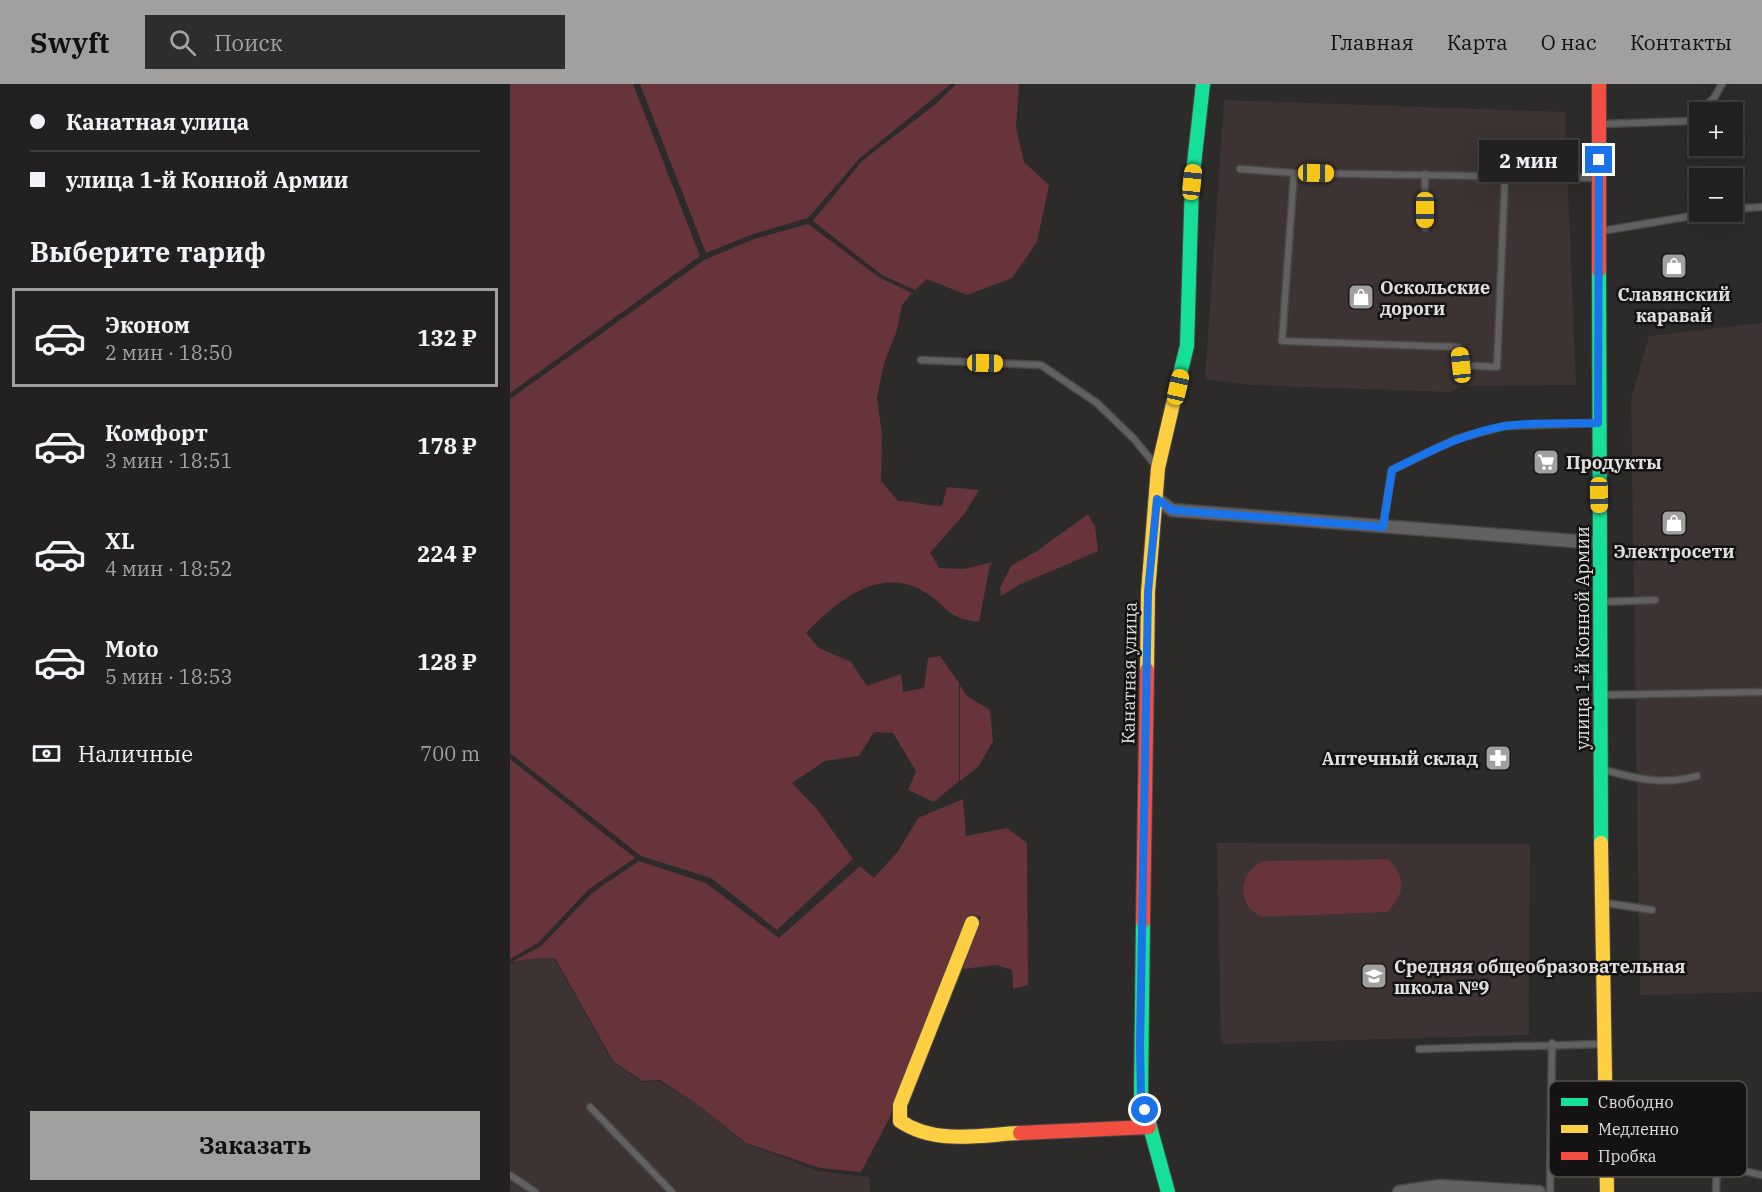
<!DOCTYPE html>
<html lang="ru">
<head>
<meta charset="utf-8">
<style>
  :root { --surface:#222020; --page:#2e2d2d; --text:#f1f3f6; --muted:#a2a3a5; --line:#3f3e3e; --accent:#a29f9f }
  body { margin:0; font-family:"IBM Plex Serif",serif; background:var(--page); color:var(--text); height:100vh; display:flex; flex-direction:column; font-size:22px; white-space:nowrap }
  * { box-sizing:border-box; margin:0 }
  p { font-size:20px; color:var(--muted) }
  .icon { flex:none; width:33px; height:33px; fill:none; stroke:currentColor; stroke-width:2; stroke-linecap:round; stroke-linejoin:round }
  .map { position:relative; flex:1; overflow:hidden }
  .drawer { display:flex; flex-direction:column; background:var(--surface); width:510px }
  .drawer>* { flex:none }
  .hud { display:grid; align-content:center; height:132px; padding:0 30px; background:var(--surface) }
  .fabs { position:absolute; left:1179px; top:18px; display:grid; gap:12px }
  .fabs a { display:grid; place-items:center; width:54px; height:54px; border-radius:0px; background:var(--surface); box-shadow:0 6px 24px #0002,0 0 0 2px var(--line); font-size:30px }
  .end { position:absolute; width:27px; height:27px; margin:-14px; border:8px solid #1a73e8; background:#fff; box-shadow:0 0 0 3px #fff }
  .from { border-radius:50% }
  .bubble { position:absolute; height:42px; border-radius:0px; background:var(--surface); box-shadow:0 6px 24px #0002,0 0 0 2px var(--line); font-size:20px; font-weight:700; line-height:42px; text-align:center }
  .car { position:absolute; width:18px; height:36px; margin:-18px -9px; border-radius:8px; box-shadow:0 0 4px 2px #0007; background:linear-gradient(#f5c518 24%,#345 0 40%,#f5c518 0 76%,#345 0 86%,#f5c518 0) }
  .hud b { display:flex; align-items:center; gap:21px; height:57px; font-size:22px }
  .hud b+b { border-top:2px solid var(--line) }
  .hud i { width:15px; height:15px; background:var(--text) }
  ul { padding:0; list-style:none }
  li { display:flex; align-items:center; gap:18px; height:99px; margin:0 12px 9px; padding:0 18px; border:3px solid transparent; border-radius:0px }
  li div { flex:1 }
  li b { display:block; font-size:22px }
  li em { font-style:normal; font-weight:700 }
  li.active { border-color:var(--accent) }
  li>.icon { width:54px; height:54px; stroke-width:1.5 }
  h2 { padding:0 30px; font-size:27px; line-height:72px }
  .pay { display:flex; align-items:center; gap:15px; height:66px; padding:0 30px; font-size:22px }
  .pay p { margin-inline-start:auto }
  .primary-button { display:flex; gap:12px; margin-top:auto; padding:12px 30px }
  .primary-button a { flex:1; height:69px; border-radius:0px; background:var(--accent); color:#111; font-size:24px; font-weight:700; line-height:69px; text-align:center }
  header { display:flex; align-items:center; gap:36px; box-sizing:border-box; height:84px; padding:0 30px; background:var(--accent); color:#111 }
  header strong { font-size:28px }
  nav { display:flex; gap:33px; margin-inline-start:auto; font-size:21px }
  .search { width:420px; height:54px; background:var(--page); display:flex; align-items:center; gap:15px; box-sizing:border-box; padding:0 21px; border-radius:0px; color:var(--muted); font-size:22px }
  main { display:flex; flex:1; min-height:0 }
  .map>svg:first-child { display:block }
  .built { fill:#3d3333 }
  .green { fill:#663439 }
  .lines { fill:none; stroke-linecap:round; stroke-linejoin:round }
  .lane-casing { stroke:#4a4747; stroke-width:9 }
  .street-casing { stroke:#4a4747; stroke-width:15 }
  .fast-casing { stroke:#4a4747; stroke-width:16 }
  .slow-casing { stroke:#4a4747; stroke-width:16 }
  .jam-casing { stroke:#4a4747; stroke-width:16 }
  .lane { stroke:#626060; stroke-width:6 }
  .street { stroke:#626060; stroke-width:12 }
  .fast { stroke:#16e098; stroke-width:14 }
  .slow { stroke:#ffcf43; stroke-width:14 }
  .jam { stroke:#f24e42; stroke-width:14 }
  .route { stroke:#1a73e8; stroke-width:8 }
  .labels { text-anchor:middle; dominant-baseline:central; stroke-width:5; stroke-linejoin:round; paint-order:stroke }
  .poi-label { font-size:18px; font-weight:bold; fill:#e1dede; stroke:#141212; text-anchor:start }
  .street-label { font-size:18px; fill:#e1dede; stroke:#141212 }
  .key { fill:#141212; stroke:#524f4f; stroke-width:1.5 }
  .key-label { font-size:16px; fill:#e1dede }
</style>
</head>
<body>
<header>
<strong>Swyft</strong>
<div class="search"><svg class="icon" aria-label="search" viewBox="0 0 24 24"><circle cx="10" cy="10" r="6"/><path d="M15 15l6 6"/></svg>Поиск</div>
<nav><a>Главная</a><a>Карта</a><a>О нас</a><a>Контакты</a></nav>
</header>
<main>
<section class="drawer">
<div class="hud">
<b><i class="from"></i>Канатная улица</b>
<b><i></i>улица 1-й Конной Армии</b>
</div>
<h2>Выберите тариф</h2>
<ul>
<li class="active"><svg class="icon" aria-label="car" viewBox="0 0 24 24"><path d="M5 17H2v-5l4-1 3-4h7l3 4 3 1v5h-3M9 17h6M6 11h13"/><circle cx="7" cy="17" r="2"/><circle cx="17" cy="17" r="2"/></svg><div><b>Эконом</b><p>2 мин · 18:50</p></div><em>132 ₽</em></li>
<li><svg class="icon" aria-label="car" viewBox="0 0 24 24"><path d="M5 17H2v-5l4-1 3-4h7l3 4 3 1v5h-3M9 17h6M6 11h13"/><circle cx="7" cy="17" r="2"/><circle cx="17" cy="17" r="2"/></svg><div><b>Комфорт</b><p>3 мин · 18:51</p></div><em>178 ₽</em></li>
<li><svg class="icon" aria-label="car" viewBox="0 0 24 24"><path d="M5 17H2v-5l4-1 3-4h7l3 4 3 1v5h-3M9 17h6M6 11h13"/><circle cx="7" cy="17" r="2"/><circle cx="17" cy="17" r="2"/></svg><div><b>XL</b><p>4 мин · 18:52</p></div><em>224 ₽</em></li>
<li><svg class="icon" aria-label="car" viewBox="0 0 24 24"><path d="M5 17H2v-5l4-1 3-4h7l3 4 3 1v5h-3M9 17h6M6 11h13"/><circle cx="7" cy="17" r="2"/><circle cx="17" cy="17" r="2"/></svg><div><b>Moto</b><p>5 мин · 18:53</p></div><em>128 ₽</em></li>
</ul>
<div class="pay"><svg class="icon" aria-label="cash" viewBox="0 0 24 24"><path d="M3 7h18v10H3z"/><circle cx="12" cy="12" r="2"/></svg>Наличные<p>700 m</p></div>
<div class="primary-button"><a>Заказать</a></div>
</section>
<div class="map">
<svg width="1252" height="1108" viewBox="0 0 1252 1108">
  <rect width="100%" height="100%" fill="#2d2a2a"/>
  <path class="built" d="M714,16L1055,28L1066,301L953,302L939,308L742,301L695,295Z
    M1252,239V908L1130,911L1121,315L1139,252Z
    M707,759L1020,760L1019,951L711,960Z
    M44,874L102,977L131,998L149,997L188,1021L235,1059L308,1087L360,1093V1108H0V880L17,875Z"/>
  <path class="green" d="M0,0H123L190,172L0,309Z
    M130,0H441L350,74L298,134L243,150L196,169Z
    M446,0H509L506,43L514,78L539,101L527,158L502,194L457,211L417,195L405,206L372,191L303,137L352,77L427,19Z
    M298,140L370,194L402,209L392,221L387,246L374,279L367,314L372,351L371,397L388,417C404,417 416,422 432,422L437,403L469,406L455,429L420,469L429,484L454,485L483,478L480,481L469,538C434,534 439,522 413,507C368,482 326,518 296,549L309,564L341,578L357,602L391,590L393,608L414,604L418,574L430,572L449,599V697L424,718L398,706L406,687L383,649L364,648L349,672L315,677L282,699L307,725L343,775L267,846L201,794L131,772L0,669V315L194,176L244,155Z
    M578,430L585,443L588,467L511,500L491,512L490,504L501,482L527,467Z
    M450,601L457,612L480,626L483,657L468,683L450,697Z
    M0,675L125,774L79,805L28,859L0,875Z
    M453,715L456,752L497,744L517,759L518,901L503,905L502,886L487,881L453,885L471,833L460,830L379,1035L351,1088L310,1084L236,1059L188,1021L150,996L132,997L103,977L45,874L17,875L0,879L31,862L82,809L129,777L196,799L269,854L350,782L364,794L389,766L408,734Z
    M878,775C897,794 895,810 877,828L752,833C747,830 740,826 737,821C728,803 736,784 754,777Z"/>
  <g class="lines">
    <g class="lane-casing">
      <path id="lane" d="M1093,40L1179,37L1204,14L1212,0
        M730,85L784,89L1086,94
        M784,89L772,257L949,263L951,281L987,283L995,92
        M915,90V144
        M1222,125L1252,123
        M1092,147L1205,128
        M411,276L531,281L587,319L624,355L646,382
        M873,442L882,386L946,355L995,342L1087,339
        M1092,518L1145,516
        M1091,611L1252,608
        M1091,685C1124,694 1153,702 1187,692
        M1096,819L1142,826
        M909,965L1094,960
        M80,1023L162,1108
        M1097,1084L1207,1081L1252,1091
        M0,1091L25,1108
        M1040,1108L1042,959
        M1206,1108L1209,1014"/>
    </g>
    <g class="street-casing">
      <path id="street" d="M647,415L662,426L1090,459
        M889,1108L930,1102L1029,1108"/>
    </g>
    <g class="fast-casing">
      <path id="fast" d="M1089,186L1091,759
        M669,294L677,262L682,98L693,0
        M633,837L631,1010L658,1108"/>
    </g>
    <g class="slow-casing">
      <path id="slow" d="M637,586L638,508L648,384L669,294
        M1091,759L1097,1108
        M462,839L390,1021V1037C425,1061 470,1051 510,1049"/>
    </g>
    <g class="jam-casing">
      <path id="jam" d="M1089,0V186
        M633,837L637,586
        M510,1049L639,1043"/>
    </g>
    <use href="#lane" class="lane"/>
    <use href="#street" class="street"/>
    <use href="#fast" class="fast"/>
    <use href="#slow" class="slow"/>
    <use href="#jam" class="jam"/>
  </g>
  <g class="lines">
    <path class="route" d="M635,1026L631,1010L630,962L638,508L647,415L662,426L873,443L882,386C918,368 954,349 995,342C1025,338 1058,340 1088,339L1089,76"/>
  </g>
  <defs>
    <g id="shop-square" transform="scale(1.35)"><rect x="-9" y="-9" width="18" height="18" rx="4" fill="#a29f9f" stroke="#141212"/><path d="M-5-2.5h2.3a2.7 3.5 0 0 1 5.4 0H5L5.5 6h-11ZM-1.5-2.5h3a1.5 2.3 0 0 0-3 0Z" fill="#fff"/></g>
    <g id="supermarket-square" transform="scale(1.35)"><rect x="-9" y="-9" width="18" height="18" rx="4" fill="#a29f9f" stroke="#141212"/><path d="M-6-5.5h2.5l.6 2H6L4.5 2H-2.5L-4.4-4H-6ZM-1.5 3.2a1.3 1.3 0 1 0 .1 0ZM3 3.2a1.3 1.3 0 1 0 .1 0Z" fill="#fff"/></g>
    <g id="pharmacy-square" transform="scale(1.35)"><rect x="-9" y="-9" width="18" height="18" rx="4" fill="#a29f9f" stroke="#141212"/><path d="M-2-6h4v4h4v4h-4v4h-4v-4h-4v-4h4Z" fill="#fff"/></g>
    <g id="school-square" transform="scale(1.35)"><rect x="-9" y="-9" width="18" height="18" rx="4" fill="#a29f9f" stroke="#141212"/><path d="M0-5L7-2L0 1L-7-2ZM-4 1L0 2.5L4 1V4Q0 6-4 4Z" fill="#fff"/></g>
  </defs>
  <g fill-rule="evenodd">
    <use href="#shop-square" x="1164" y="182"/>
    <use href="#shop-square" x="851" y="213"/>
    <use href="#supermarket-square" x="1036" y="378"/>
    <use href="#shop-square" x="1164" y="439"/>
    <use href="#pharmacy-square" x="988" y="674"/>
    <use href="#school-square" x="864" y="892"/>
  </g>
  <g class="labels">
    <g class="poi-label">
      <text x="870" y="203">Оскольские<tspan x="870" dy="21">дороги</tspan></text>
      <text x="1164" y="210" text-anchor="middle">Славянский<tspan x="1164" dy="21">каравай</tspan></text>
      <text x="1056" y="378">Продукты</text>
      <text x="1164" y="467" text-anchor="middle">Электросети</text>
      <text x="968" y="674" text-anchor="end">Аптечный склад</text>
      <text x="884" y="882">Средняя общеобразовательная<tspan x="884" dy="21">школа №9</tspan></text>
    </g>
    <g class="street-label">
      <text transform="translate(1072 554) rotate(-90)">улица 1-й Конной Армии</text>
      <text transform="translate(619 589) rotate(-89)">Канатная улица</text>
    </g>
  </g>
  <rect x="1039" y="997" width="198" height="96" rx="9" class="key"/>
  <rect x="1051" y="1014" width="27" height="8" fill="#16e098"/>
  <rect x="1051" y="1041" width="27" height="8" fill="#ffcf43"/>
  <rect x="1051" y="1068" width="27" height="8" fill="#f24e42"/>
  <g class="key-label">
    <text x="1088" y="1024">Свободно</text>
    <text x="1088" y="1051">Медленно</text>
    <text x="1088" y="1078">Пробка</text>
  </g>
</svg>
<div class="fabs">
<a>+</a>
<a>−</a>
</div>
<i class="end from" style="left:635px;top:1026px"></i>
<i class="end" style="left:1089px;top:76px"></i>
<div class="bubble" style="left:969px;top:56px;width:99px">2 мин</div>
<i class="car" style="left:806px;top:89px;rotate:91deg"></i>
<i class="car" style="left:682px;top:98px;rotate:6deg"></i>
<i class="car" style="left:915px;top:126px;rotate:180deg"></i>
<i class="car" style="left:475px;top:279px;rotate:91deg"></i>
<i class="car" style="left:951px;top:281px;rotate:354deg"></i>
<i class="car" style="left:668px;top:303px;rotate:13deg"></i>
<i class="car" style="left:1089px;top:411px;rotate:179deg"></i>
</div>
</main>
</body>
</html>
